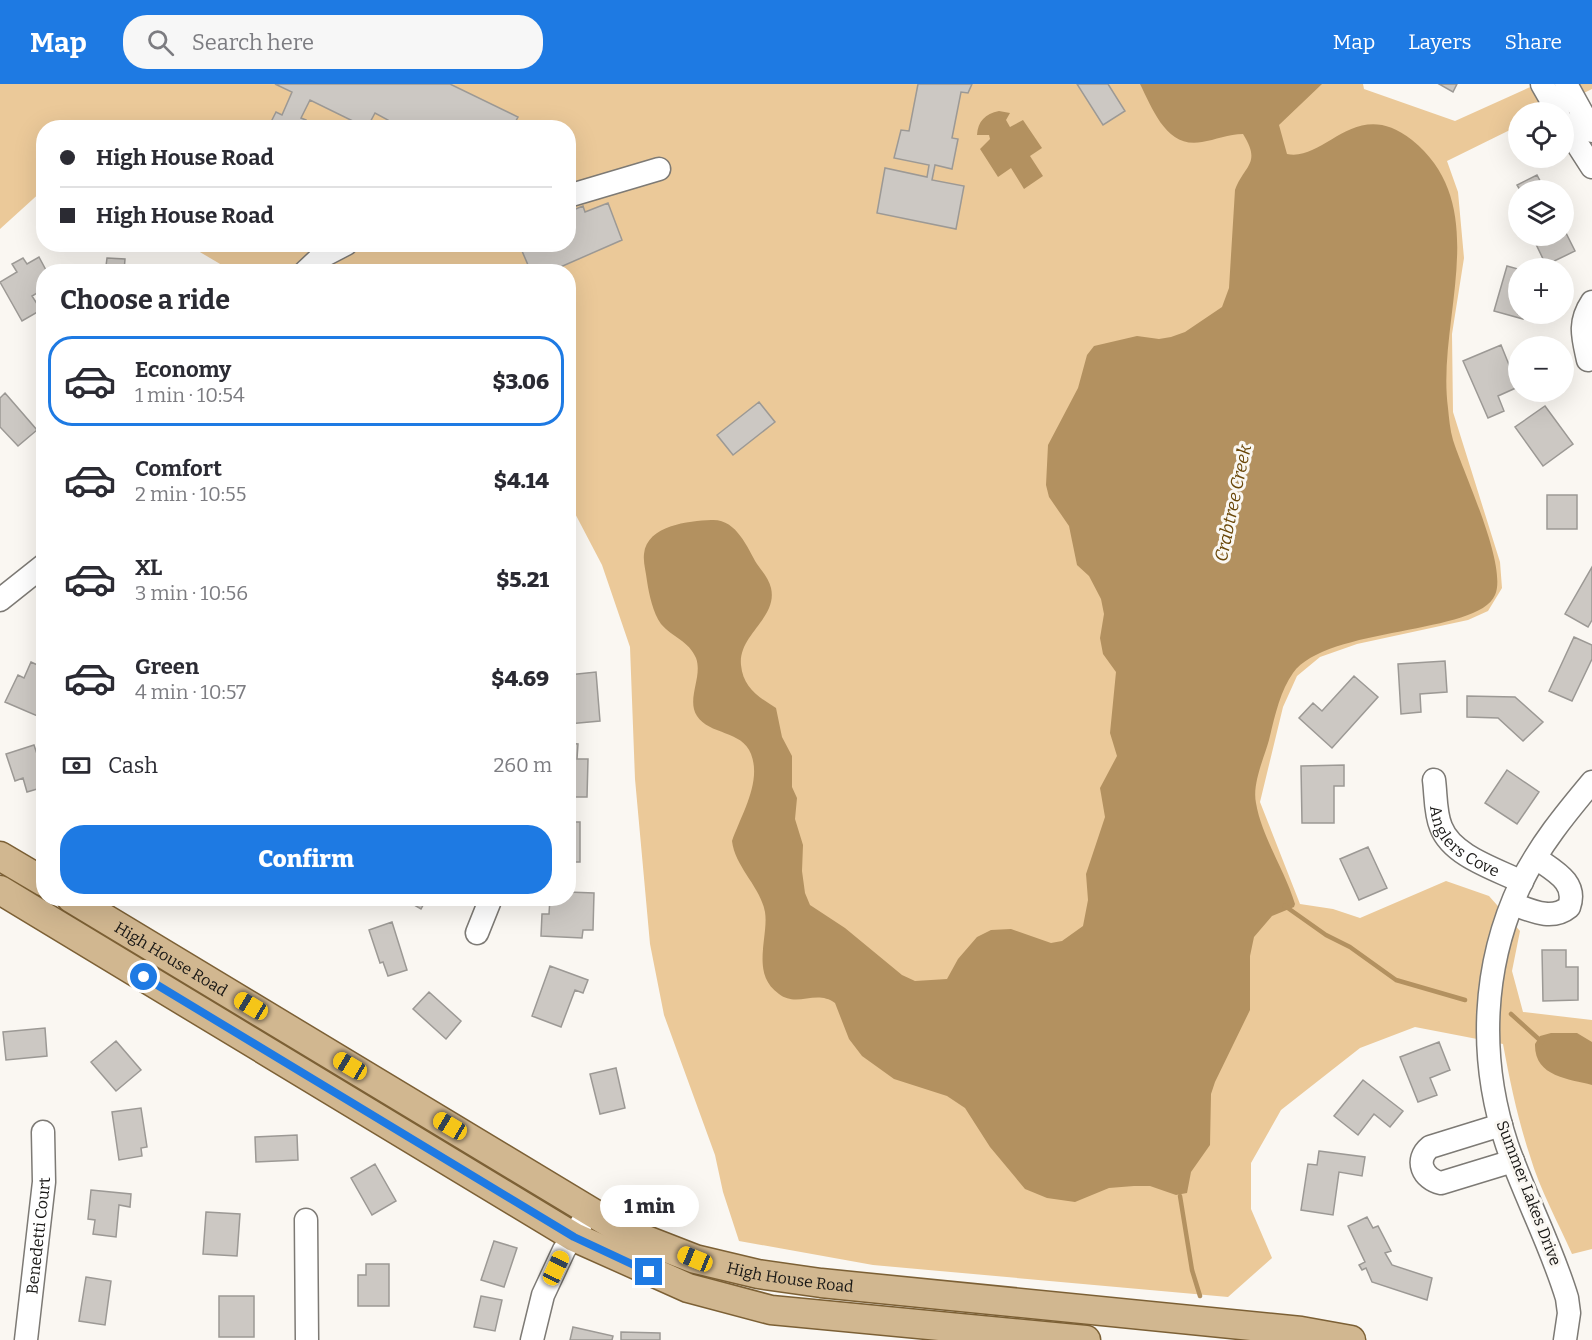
<!DOCTYPE html>
<html lang="en">
<head>
<meta charset="utf-8">
<style>
  :root { --surface:#fff; --page:#f7f7f7; --text:#2b2b33; --muted:#7c7c81; --line:#e1e1e2; --accent:#1e7ae3 }
  body { margin:0; font-family:Bitter,serif; background:var(--page); color:var(--text); height:100vh; display:flex; flex-direction:column; font-size:22px; white-space:nowrap }
  * { box-sizing:border-box; margin:0 }
  p { font-size:20px; color:var(--muted) }
  .icon { flex:none; width:33px; height:33px; fill:none; stroke:currentColor; stroke-width:2; stroke-linecap:round; stroke-linejoin:round }
  .map { position:relative; flex:1; overflow:hidden }
  .panel { position:absolute; left:36px; top:180px; width:540px; height:642px; display:flex; flex-direction:column; background:var(--surface); border-radius:24px; box-shadow:0 6px 24px #0002 }
  .panel>* { flex:none }
  .banner { position:absolute; left:36px; top:36px; width:540px; height:132px; border-radius:24px; box-shadow:0 6px 24px #0002; display:grid; align-content:center; height:132px; padding:0 24px; background:var(--surface) }
  .buttons { position:absolute; left:1508px; top:18px; display:grid; gap:12px }
  .buttons a { display:grid; place-items:center; width:66px; height:66px; border-radius:50%; background:var(--surface); box-shadow:0 6px 24px #0002; font-size:30px }
  .end { position:absolute; width:27px; height:27px; margin:-14px; border:8px solid #1e7ae3; background:#fff; box-shadow:0 0 0 3px #fff }
  .from { border-radius:50% }
  .bubble { position:absolute; height:42px; border-radius:21px; background:var(--surface); box-shadow:0 6px 24px #0002; font-size:20px; font-weight:800; line-height:42px; text-align:center }
  .car { position:absolute; width:18px; height:36px; margin:-18px -9px; border-radius:8px; box-shadow:0 0 4px 2px #0007; background:linear-gradient(#f5c518 24%,#345 0 40%,#f5c518 0 76%,#345 0 86%,#f5c518 0) }
  .banner b { display:flex; align-items:center; gap:21px; height:57px; font-size:22px }
  .banner b+b { border-top:2px solid var(--line) }
  .banner i { width:15px; height:15px; background:var(--text) }
  ul { padding:0; list-style:none }
  li { display:flex; align-items:center; gap:18px; height:90px; margin:0 12px 9px; padding:0 12px; border:3px solid transparent; border-radius:24px }
  li div { flex:1 }
  li b { display:block; font-size:22px }
  li em { font-style:normal; font-weight:800 }
  li.current { border-color:var(--accent) }
  li>.icon { width:54px; height:54px; stroke-width:1.5 }
  h2 { padding:0 24px; font-size:27px; line-height:72px }
  .pay { display:flex; align-items:center; gap:15px; height:66px; padding:0 24px; font-size:22px }
  .pay p { margin-inline-start:auto }
  .primary-button { display:flex; gap:12px; margin-top:auto; padding:12px 24px }
  .primary-button a { flex:1; height:69px; border-radius:24px; background:var(--accent); color:#fff; font-size:24px; font-weight:800; line-height:69px; text-align:center }
  header { display:flex; align-items:center; gap:36px; box-sizing:border-box; height:84px; padding:0 30px; background:var(--accent); color:#fff }
  header strong { font-size:28px }
  nav { display:flex; gap:33px; margin-inline-start:auto; font-size:21px }
  .search { width:420px; height:54px; background:var(--page); display:flex; align-items:center; gap:15px; box-sizing:border-box; padding:0 21px; border-radius:24px; color:var(--muted); font-size:22px }
  .map>svg:first-child { display:block }
  .green { fill:#ebc999 }
  .water { fill:#b39160 }
  .lines { fill:none; stroke-linecap:round; stroke-linejoin:round }
  .stream { stroke:#b39160; stroke-width:4.5 }
  .building { fill:#ccc8c3; stroke:#9c9995; stroke-width:1.5 }
  .minor-casing { stroke:#7d7a75; stroke-width:25 }
  .major-casing { stroke:#7c6035; stroke-width:31 }
  .minor { stroke:#fff; stroke-width:22 }
  .major { stroke:#d1b790; stroke-width:28 }
  .route { stroke:#1e7ae3; stroke-width:8 }
  .labels { text-anchor:middle; dominant-baseline:central; stroke-width:6; stroke-linejoin:round; paint-order:stroke }
  .street-label { font-size:16px; fill:#181715; stroke:#faf7f2 }
  .water-label { font-size:18px; font-style:italic; fill:#6a4708; stroke:#faf7f2 }
</style>
</head>
<body>
<header>
<strong>Map</strong>
<div class="search"><svg class="icon" aria-label="search" viewBox="0 0 24 24"><circle cx="10" cy="10" r="6"/><path d="M15 15l6 6"/></svg>Search here</div>
<nav><a>Map</a><a>Layers</a><a>Share</a></nav>
</header>
<div class="map">
<svg width="1592" height="1256" viewBox="0 0 1592 1256">
  <rect width="100%" height="100%" fill="#faf7f2"/>
  <path class="green" d="M0,0H1363L1364,5L1455,37L1537,0H1592V5L1545,28H1518V42L1447,77L1458,108L1464,174L1452,250L1453,328L1500,478L1502,504L1488,527L1468,536L1357,560L1320,573L1297,592L1283,623L1260,718L1300,820L1333,825L1360,834L1446,797L1489,812L1520,847L1512,887L1523,928L1592,936V1165L1572,1170C1558,1138 1540,1106 1530,1072C1518,1036 1510,998 1503,960L1415,943L1360,964L1281,1026L1251,1079V1125L1272,1174L1228,1213L873,1181L739,1157L723,1108L715,1071L664,931L650,860L635,695L630,563L602,481L569,418L568,188L232,187L188,161L568,160V44H44L43,106L0,145Z"/>
  <path class="water" d="M1140,0H1322L1279,41L1287,70C1326,78 1355,11 1412,56C1495,123 1436,236 1448,324C1449,334 1450,346 1453,356C1463,388 1508,482 1495,511C1478,551 1327,542 1293,589C1280,607 1274,635 1269,656C1264,674 1252,700 1256,719C1262,754 1285,786 1295,820L1294,823L1272,832L1254,853L1250,872V926L1215,998L1211,1010L1210,1061L1191,1088L1187,1109L1176,1111L1150,1102H1134L1109,1104L1075,1118L1047,1114L1025,1105L990,1063L965,1024L947,1012L894,995L862,972L849,955L835,919C816,905 797,924 779,910C750,890 769,853 765,828C760,802 735,783 732,757C741,731 762,698 751,670C742,646 709,651 697,632C686,615 703,593 696,574C689,557 672,553 661,540C653,529 649,510 647,497C646,488 643,478 644,470C647,441 689,437 711,436C736,434 747,463 757,480C762,487 769,495 771,504C778,534 738,551 741,581C743,603 758,613 776,624L782,653L792,672V703L797,714L795,735L803,761L802,787L805,809L810,821L845,844L902,891L915,897L947,895L958,875L977,853L991,846L1011,845L1051,859L1062,857L1083,842L1088,816L1086,790L1105,733L1100,704L1117,672L1110,649L1116,588L1103,570L1100,554L1104,530L1101,515L1089,492L1077,481L1069,442L1049,413L1046,401L1048,361L1078,304L1087,271L1094,262L1137,252L1159,255L1171,253L1185,248L1222,223L1229,204L1235,106C1244,81 1262,80 1243,50C1229,50 1215,56 1202,58C1167,65 1153,26 1140,0Z
    M999,27L1010,29L1006,36L1010,43L1023,36L1042,64L1030,72L1043,92L1024,105L1011,84L998,93L980,65L990,55L989,51H977C978,37 985,30 999,27Z
    M1551,949H1577L1592,958V1001C1569,995 1534,993 1535,960L1540,952Z"/>
  <g class="lines">
    <path class="stream" d="M1285,822L1326,851L1350,863L1396,896L1465,916
      M1511,930L1542,958
      M1180,1112L1192,1186L1200,1212"/>
  </g>
  <path class="building" d="M275,0H450L518,33L512,44H422L413,39L411,44H389L385,42L388,36L375,29L367,44L310,16L301,34L306,36L303,44H268L276,28L282,31L292,8Z
    M918,0H972L968,9L961,8L952,54L958,55L952,85L935,81L932,96L964,102L956,145L877,129L885,84L927,93L929,81L894,74L901,46L909,47Z
    M1077,0H1108L1125,27L1103,41Z
    M1439,0H1457L1453,8Z
    M1537,91L1545,106H1520L1517,101Z
    M608,119L622,156L549,188H531L519,160H568V128L583,122L585,128Z
    M1563,143L1575,167L1546,181L1532,152H1563Z
    M39,173L47,188H44V205L32,212L41,226L22,237L0,198L17,188L12,180L23,174L27,180Z
    M107,174L125,175L124,188H97V182H106Z
    M1507,182L1518,185V230H1524L1523,235L1494,227Z
    M1501,261L1518,303L1498,312L1504,327L1488,334L1463,277Z
    M5,309L37,346L18,362L0,343V314Z
    M759,318L775,338L733,371L717,351Z
    M1545,322L1573,360L1543,382L1515,343Z
    M1547,411H1577V445H1547Z
    M1592,483V536L1588,543L1565,530Z
    M1574,553L1592,561V575L1572,617L1549,607Z
    M1445,577L1447,608L1420,610L1421,628L1401,630L1398,580Z
    M31,578L44,584L42,634L5,618L18,591L24,594Z
    M596,588L600,637L568,640V591Z
    M1354,592L1378,613L1332,664L1299,634L1313,619L1322,627Z
    M1467,612L1515,613L1543,638L1523,657L1498,634L1467,633Z
    M568,659L578,660L577,675H588L587,713H568Z
    M34,661L39,676L44,674V703L27,708L23,694L15,697L6,670Z
    M1344,681V702H1334V739H1302L1301,682Z
    M1507,686L1539,708L1517,740L1485,719Z
    M568,738H580V778H568Z
    M1368,763L1387,804L1359,816L1340,775Z
    M568,808L594,809L593,846H583L582,854L541,852L542,830H549L550,814H568Z
    M402,814H427L421,825Z
    M392,838L407,886L388,892L383,878L380,879L369,846Z
    M1542,866H1566V883H1578V916L1543,917Z
    M550,882L588,896L583,909L575,906L561,943L532,932Z
    M429,908L461,937L446,955L413,925Z
    M45,944L47,972L6,976L3,948Z
    M116,957L141,986L116,1007L91,978Z
    M1439,958L1450,986L1430,994L1437,1011L1418,1018L1400,973Z
    M616,984L625,1024L600,1030L590,990Z
    M1363,996L1403,1027L1390,1043L1374,1030L1358,1051L1334,1032Z
    M141,1024L147,1063L141,1064L142,1072L119,1076L112,1028Z
    M297,1051L298,1076L256,1078L255,1053Z
    M1319,1067L1365,1073L1362,1092L1339,1088L1333,1131L1301,1126L1308,1080L1317,1081Z
    M375,1080L396,1117L372,1131L351,1094Z
    M91,1106L131,1110L130,1123L119,1121L116,1153L93,1150L95,1136L88,1135Z
    M206,1128L240,1130L237,1172L203,1170Z
    M1367,1133L1373,1144L1378,1142L1391,1167L1385,1169L1392,1181L1432,1194L1427,1216L1372,1198L1366,1184L1362,1186L1359,1181L1365,1178L1348,1142Z
    M494,1157L517,1164L504,1203L481,1196Z
    M366,1180H389V1222H358V1191H366Z
    M86,1193L111,1197L105,1241L79,1237Z
    M219,1212H254V1253H219Z
    M481,1212L502,1216L495,1247L474,1243Z
    M573,1243L613,1252L612,1256H570Z
    M621,1248L660,1249V1256H621Z"/>
  <g class="lines">
    <g class="minor-casing">
      <g id="minor">
        <path d="M1542,0L1558,28"/>
        <path d="M1566,0L1592,47"/>
        <path d="M1563,38L1592,83"/>
        <path d="M568,112L659,85"/>
        <path d="M305,188L321,173L346,160"/>
        <path d="M1588,276C1583,253 1578,239 1592,218"/>
        <path d="M0,516L44,481"/>
        <path id="s1" d="M1434,696C1436,711 1435,729 1441,743C1452,772 1496,785 1522,798"/>
        <path d="M1513,820C1532,827 1552,837 1569,823C1578,798 1554,787 1536,774"/>
        <path d="M477,849L491,814"/>
        <path d="M1501,1041L1430,1063C1414,1076 1423,1095 1441,1099L1513,1077"/>
        <path d="M306,1136L307,1256"/>
        <path id="s2" d="M26,1256L44,1098L43,1048"/>
        <path d="M532,1256L543,1211L564,1166L581,1140"/>
        <path d="M1565,1256L1569,1229L1567,1214C1551,1161 1525,1113 1507,1061C1478,974 1482,881 1521,799C1539,762 1566,729 1592,698"/>
      </g>
    </g>
    <g class="major-casing">
      <g id="major">
        <path d="M0,772L44,798"/>
        <path d="M0,806L574,1153L688,1204L771,1226L1086,1256"/>
        <path id="s3" d="M71,814L623,1147L695,1175L758,1190L821,1199L1301,1247L1351,1256"/>
      </g>
    </g>
    <use href="#minor" class="minor"/>
    <use href="#major" class="major"/>
  </g>
  <g class="lines">
    <path class="route" d="M144,893L574,1153L649,1188"/>
  </g>
  <g class="labels">
    <g class="street-label">
      <text stroke="none"><textPath href="#s1" startOffset="74">Anglers Cove</textPath></text>
      <text stroke="none"><textPath href="#s3" startOffset="117">High House Road</textPath></text>
      <text transform="translate(1529 1109) rotate(69)">Summer Lakes Drive</text>
      <text stroke="none"><textPath href="#s2" startOffset="105">Benedetti Court</textPath></text>
      <text stroke="none"><textPath href="#s3" startOffset="819">High House Road</textPath></text>
    </g>
    <g class="water-label">
      <text transform="translate(1233 419) rotate(-78)">Crabtree Creek</text>
    </g>
  </g>
</svg>
<div class="buttons">
<a><svg class="icon" aria-label="locate" viewBox="0 0 24 24"><circle cx="12" cy="12" r="6"/><path d="M12 2v4M12 18v4M2 12h4M18 12h4"/></svg></a>
<a><svg class="icon" aria-label="layers" viewBox="0 0 24 24"><path d="M12 4l9 5-9 5-9-5zM3 14l9 5 9-5"/></svg></a>
<a>+</a>
<a>−</a>
</div>
<i class="end from" style="left:144px;top:893px"></i>
<i class="end" style="left:649px;top:1188px"></i>
<div class="bubble" style="left:600px;top:1101px;width:99px">1 min</div>
<i class="car" style="left:251px;top:922px;rotate:301deg"></i>
<i class="car" style="left:350px;top:982px;rotate:301deg"></i>
<i class="car" style="left:450px;top:1042px;rotate:301deg"></i>
<i class="car" style="left:695px;top:1175px;rotate:292deg"></i>
<i class="car" style="left:556px;top:1184px;rotate:25deg"></i>
<div class="banner">
<b><i class="from"></i>High House Road</b>
<b><i></i>High House Road</b>
</div>
<section class="panel">
<h2>Choose a ride</h2>
<ul>
<li class="current"><svg class="icon" aria-label="car" viewBox="0 0 24 24"><path d="M5 17H2v-5l4-1 3-4h7l3 4 3 1v5h-3M9 17h6M6 11h13"/><circle cx="7" cy="17" r="2"/><circle cx="17" cy="17" r="2"/></svg><div><b>Economy</b><p>1 min · 10:54</p></div><em>$3.06</em></li>
<li><svg class="icon" aria-label="car" viewBox="0 0 24 24"><path d="M5 17H2v-5l4-1 3-4h7l3 4 3 1v5h-3M9 17h6M6 11h13"/><circle cx="7" cy="17" r="2"/><circle cx="17" cy="17" r="2"/></svg><div><b>Comfort</b><p>2 min · 10:55</p></div><em>$4.14</em></li>
<li><svg class="icon" aria-label="car" viewBox="0 0 24 24"><path d="M5 17H2v-5l4-1 3-4h7l3 4 3 1v5h-3M9 17h6M6 11h13"/><circle cx="7" cy="17" r="2"/><circle cx="17" cy="17" r="2"/></svg><div><b>XL</b><p>3 min · 10:56</p></div><em>$5.21</em></li>
<li><svg class="icon" aria-label="car" viewBox="0 0 24 24"><path d="M5 17H2v-5l4-1 3-4h7l3 4 3 1v5h-3M9 17h6M6 11h13"/><circle cx="7" cy="17" r="2"/><circle cx="17" cy="17" r="2"/></svg><div><b>Green</b><p>4 min · 10:57</p></div><em>$4.69</em></li>
</ul>
<div class="pay"><svg class="icon" aria-label="cash" viewBox="0 0 24 24"><path d="M3 7h18v10H3z"/><circle cx="12" cy="12" r="2"/></svg>Cash<p>260 m</p></div>
<div class="primary-button"><a>Confirm</a></div>
</section>
</div>
</body>
</html>
